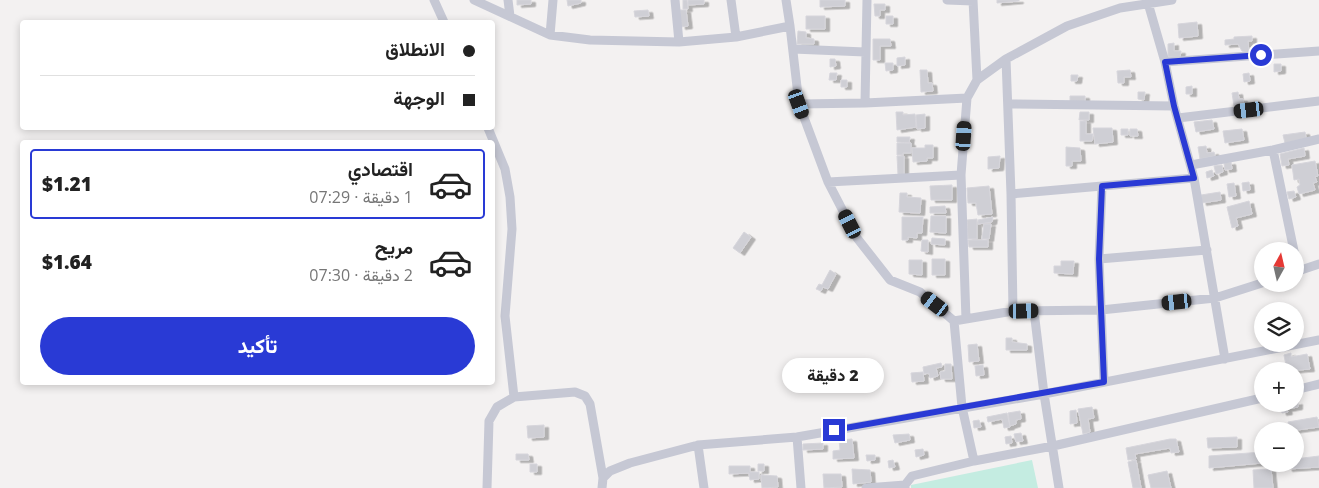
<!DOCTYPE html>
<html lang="ar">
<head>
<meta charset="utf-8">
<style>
  :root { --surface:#fff; --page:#f6f6f6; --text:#222; --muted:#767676; --line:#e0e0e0; --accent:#293ad5 }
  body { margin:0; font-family:"Open Sans",Vazirmatn,sans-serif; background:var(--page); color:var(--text); direction:rtl; height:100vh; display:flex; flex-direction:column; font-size:19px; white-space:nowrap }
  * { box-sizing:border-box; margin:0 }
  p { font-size:16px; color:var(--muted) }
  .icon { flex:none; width:28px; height:28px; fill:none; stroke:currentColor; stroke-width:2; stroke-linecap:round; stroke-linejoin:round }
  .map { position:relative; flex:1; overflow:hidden; direction:ltr }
  .panel { position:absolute; left:20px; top:140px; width:475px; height:245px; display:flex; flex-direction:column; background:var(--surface); border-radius:5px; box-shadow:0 2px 8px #0003; direction:rtl }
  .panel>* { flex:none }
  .top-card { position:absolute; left:20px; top:20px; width:475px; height:110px; border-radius:5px; box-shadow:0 2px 8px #0003; direction:rtl; display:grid; align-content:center; height:110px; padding:0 20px; background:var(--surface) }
  .needle { width:32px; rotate:8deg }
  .fabs { position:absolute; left:1254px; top:242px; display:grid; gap:10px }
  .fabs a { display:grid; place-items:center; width:50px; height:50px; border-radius:50%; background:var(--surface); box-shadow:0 2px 8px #0003; font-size:25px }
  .end { position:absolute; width:22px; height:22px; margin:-11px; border:6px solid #293ad5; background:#fff; box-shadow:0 0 0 2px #fff }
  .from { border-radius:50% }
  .bubble { position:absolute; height:35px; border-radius:18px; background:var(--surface); box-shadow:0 2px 8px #0003; font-size:16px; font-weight:800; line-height:35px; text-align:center; direction:rtl }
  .car { position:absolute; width:15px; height:30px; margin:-15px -8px; border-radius:6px; box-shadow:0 0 4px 1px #0007; background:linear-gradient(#222 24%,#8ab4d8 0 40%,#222 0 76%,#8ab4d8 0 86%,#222 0) }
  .top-card b { display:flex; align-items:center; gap:18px; height:48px; font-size:19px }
  .top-card b+b { border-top:1px solid var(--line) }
  .top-card i { width:12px; height:12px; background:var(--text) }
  ul { padding:9px 0 0; list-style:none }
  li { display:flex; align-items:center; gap:15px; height:70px; margin:0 10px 8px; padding:0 10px; border:2px solid transparent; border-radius:5px }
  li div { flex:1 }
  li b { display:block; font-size:19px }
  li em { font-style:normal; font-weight:800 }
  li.selected { border-color:var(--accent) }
  li>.icon { width:45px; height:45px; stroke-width:1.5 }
  .primary-button { display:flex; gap:10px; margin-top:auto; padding:10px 20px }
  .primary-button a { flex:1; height:58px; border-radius:30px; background:var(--accent); color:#fff; font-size:20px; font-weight:800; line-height:58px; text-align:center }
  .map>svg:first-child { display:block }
  .green { fill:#c4ece1 }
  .building { fill:#cfcfd5; stroke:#d6d5db; filter:url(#shadow) }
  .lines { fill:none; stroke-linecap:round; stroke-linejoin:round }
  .street { stroke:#c6c8d4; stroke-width:9 }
  .route { stroke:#293ad5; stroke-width:6 }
</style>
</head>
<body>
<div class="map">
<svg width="1319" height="488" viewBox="0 0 1319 488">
  <defs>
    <filter id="shadow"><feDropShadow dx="4.5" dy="2.5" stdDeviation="0" flood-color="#0004"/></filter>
  </defs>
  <rect width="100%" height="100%" fill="#f3f1f1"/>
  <path class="green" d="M1032,460L1038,488H911V485Z"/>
  <path class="building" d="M517,0H531V4L517,5Z
    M567,0H581V3L568,6Z
    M683,0H687L688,9H683Z
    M688,0H704V4L688,5Z
    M820,0H845V6L820,7Z
    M997,0H1019V1L997,3Z
    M874,4H885V10H880V16H875Z
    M648,10L649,16L635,17L634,11Z
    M680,10H686L688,26L681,27Z
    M806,16H825V29H806Z
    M886,16H893V24H886Z
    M1197,22L1198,36L1179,38L1178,24Z
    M798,31L806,32V38L814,39V44H797Z
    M1252,36V41H1248L1249,52L1242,51L1238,44L1225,45V40L1234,39V37Z
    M873,39H890L891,46H880V60H873Z
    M1174,43V51H1181L1180,57H1168V44Z
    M905,57V65L897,66V58Z
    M830,59H835L836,66L830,67Z
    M885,63H893V70L886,71Z
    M1274,64H1281V71L1274,72Z
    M920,70H927L928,83H932L933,91L921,92Z
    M1130,70L1131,77H1124V83H1118L1117,71Z
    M830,73H837L836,80H829Z
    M1249,73L1250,81L1244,82L1243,74Z
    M1071,75H1078L1077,81H1071Z
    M841,80H847V87H841Z
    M1192,86V94H1186V87Z
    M1138,92H1145L1144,100L1138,99Z
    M1238,92L1239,99H1243L1244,105L1234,106L1232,93Z
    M1070,96H1085V102H1070Z
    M896,112H903V115L915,114L916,127L897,130Z
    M1080,112H1089V120H1079Z
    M925,114V128L917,129L916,115Z
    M1212,120L1214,129L1196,132L1194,122Z
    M1080,121H1086V134H1093L1092,141H1080Z
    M1093,128H1112L1113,142L1095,144Z
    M1121,129H1128V135H1121Z
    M1130,129H1137L1138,136H1130Z
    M1242,129L1244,140L1225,143L1223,131Z
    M1305,132L1306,138L1285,143L1283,135Z
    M897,137H910L909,143L897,142Z
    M897,143H911V153H903V155H897Z
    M925,145H933V158H927V161L913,162L912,148H925Z
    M1206,146L1207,153L1214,152L1215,156L1200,159L1198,147Z
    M1066,147L1080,148L1081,161H1072V166H1066Z
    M1304,148L1305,156L1288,159L1289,165L1282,166L1280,154Z
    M897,156H904V175H898Z
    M1000,156L999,168L988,169V157Z
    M1315,161L1318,176L1315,177L1317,182L1313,183L1315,190L1299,194L1297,187L1300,185L1299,179L1294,180L1292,165Z
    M1231,162L1232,169L1225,170L1224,163Z
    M1222,165L1223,172L1216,174L1214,166Z
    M1212,170L1214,176L1207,178L1206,172Z
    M1249,182L1250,190L1243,191L1242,183Z
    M1234,183L1236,196L1229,197L1227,184Z
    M952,185V200H931L930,186Z
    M989,186L992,214L978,215L976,203H968L967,188Z
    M1294,191L1296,197L1289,199L1287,192Z
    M1220,192L1221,200L1202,203L1201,195Z
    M900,193H907V197L921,198L920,213L899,212Z
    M1249,201L1252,214L1236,218L1238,226L1232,228L1227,207Z
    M945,206L946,213H930V207Z
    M931,216H946V233L930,232Z
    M902,217H923L922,233H917V238L908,237V240H902Z
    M993,217L992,222L978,224V220Z
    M977,219V239H968L967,220Z
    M984,224H991L989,239H982Z
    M744,232L751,237L740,253L733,248Z
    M932,238L945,239V245L931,244Z
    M922,240H928V252L921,251Z
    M968,240H988V247H969Z
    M932,259H945V275H932Z
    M909,260H922V275L909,274Z
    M1061,261H1074L1073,274L1054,273V266H1061Z
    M830,270L836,274L828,289L823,287L821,291L816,289L819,284L822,285Z
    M1006,338H1012V342L1027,344V350H1006Z
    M977,344L979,361L969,362L968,345Z
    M1291,353V357L1307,354L1310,369L1287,371L1284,355Z
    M941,363L942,367L936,368L938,376L930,378L929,373L924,374L923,367Z
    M945,364H951L952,379H941L940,372L945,371Z
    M983,365L984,375L976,376L975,366Z
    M923,372L924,381L912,382L911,373Z
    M1298,402V407L1287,409L1288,412L1282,413L1281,406Z
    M1092,407L1094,418L1088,419L1090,432L1083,434L1078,409Z
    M1076,410L1077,423L1070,424V411Z
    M1020,411L1021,419L1016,420V424L1010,426L1008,413Z
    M1007,413L1010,427L1004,428L1002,419L988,422L987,417Z
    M1317,417L1319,427L1290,431L1288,422Z
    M979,420L981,427L974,428L973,421Z
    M544,425V437L528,438L527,426Z
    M1021,433L1023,441L1016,442L1014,434Z
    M909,434L910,440L895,443L893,435Z
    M1011,436L1012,443L1006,444L1005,437Z
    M1237,437V447L1208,448L1207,438Z
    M852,439L854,458L833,459V451L840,450L839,440Z
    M1170,439H1176L1179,452L1171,453L1170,448L1135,454L1136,459L1128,460L1126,448Z
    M823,443V449L803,450V444Z
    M923,449L924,455L916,457L915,450Z
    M1262,452V463L1209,468V456Z
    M516,454H528L529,460H516Z
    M866,455H875V460L867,461Z
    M1319,456V467L1288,469L1287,464H1295V459Z
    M893,460L895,467L889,468L888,461Z
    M1136,460L1141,488H1133L1128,462Z
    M530,464H537V472H530Z
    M758,464H764V471H758Z
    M729,466H750V472H759V479L750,480L749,473L729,474Z
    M852,469L870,470L871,482L853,484Z
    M1271,469L1273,488H1254L1253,470Z
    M1167,471L1171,488H1151L1148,475Z
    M823,474H841L842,487L824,488Z
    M761,475L777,476L778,487L762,488Z"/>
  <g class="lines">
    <path class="street" d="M434,0L444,22
      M474,0L550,35L590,40L679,42L736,37L790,26L799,104L865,103L967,98L977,80L1006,59L1067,26L1120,8L1172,0
      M508,0L510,16
      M675,0L679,42
      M731,0L736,37
      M786,0L790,26
      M947,0L973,1
      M973,0L977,80
      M1148,3L1165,62L1174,106L1194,178L1225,359
      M550,35L553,0
      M793,49L865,52
      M1006,59L1011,194L1013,311
      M1165,62L1319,51
      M865,103L867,0
      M799,104L828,182L857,238L890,280L920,292L954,321L962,407L974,461
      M1008,104L1174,106
      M1178,118L1319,101
      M1273,150L1294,251
      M1191,165L1273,150L1319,139
      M828,182L961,175
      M1102,186L1099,259L1104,382
      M1011,194L1194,178
      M1295,254L1299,271
      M1099,259L1207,250
      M1295,272L1319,264
      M1034,311L1044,394L1059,488
      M966,319L961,175L967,98
      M954,321L1013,311L1101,310L1215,298L1262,283
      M1295,390L1319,384
      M514,397L575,392L585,396L590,404L603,478
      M797,437L801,488
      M698,445L704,488
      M487,488L489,421L497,407L514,397L505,316L512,229L510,197L505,169L488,128
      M602,488L603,478L610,471L630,463L698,445L797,437L1044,394L1319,340
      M866,488L905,485
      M905,488V485L912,476L974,461L1053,446L1262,398"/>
  </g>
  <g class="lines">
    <path class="route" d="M834,430L1104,382L1099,259L1102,186L1194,178L1174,106L1165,62L1261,55"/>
  </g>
</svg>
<div class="fabs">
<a><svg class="needle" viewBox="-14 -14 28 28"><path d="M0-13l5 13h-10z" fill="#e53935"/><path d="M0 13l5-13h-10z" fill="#767676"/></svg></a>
<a><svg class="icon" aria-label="layers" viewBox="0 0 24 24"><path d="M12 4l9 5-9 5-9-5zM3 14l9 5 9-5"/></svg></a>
<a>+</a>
<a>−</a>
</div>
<i class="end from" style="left:1261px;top:55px"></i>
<i class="end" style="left:834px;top:430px"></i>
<div class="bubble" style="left:782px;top:358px;width:102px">2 دقيقة</div>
<i class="car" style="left:799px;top:104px;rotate:160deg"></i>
<i class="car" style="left:1249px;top:110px;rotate:263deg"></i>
<i class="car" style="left:964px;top:136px;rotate:4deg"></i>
<i class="car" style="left:850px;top:224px;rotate:333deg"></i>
<i class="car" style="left:1177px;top:302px;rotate:264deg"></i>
<i class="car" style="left:935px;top:304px;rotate:307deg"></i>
<i class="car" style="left:1024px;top:311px;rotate:89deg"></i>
<div class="top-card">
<b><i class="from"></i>الانطلاق</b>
<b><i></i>الوجهة</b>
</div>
<section class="panel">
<ul>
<li class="selected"><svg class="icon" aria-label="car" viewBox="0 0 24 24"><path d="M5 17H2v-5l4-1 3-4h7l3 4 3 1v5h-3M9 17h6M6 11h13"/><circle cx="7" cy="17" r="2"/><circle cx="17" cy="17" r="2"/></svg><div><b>اقتصادي</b><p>1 دقيقة · 07:29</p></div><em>$1.21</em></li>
<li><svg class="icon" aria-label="car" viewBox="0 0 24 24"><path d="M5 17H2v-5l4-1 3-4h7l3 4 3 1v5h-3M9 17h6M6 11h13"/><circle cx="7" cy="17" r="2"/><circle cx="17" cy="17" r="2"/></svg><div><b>مريح</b><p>2 دقيقة · 07:30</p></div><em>$1.64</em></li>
</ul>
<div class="primary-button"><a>تأكيد</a></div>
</section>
</div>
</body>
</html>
